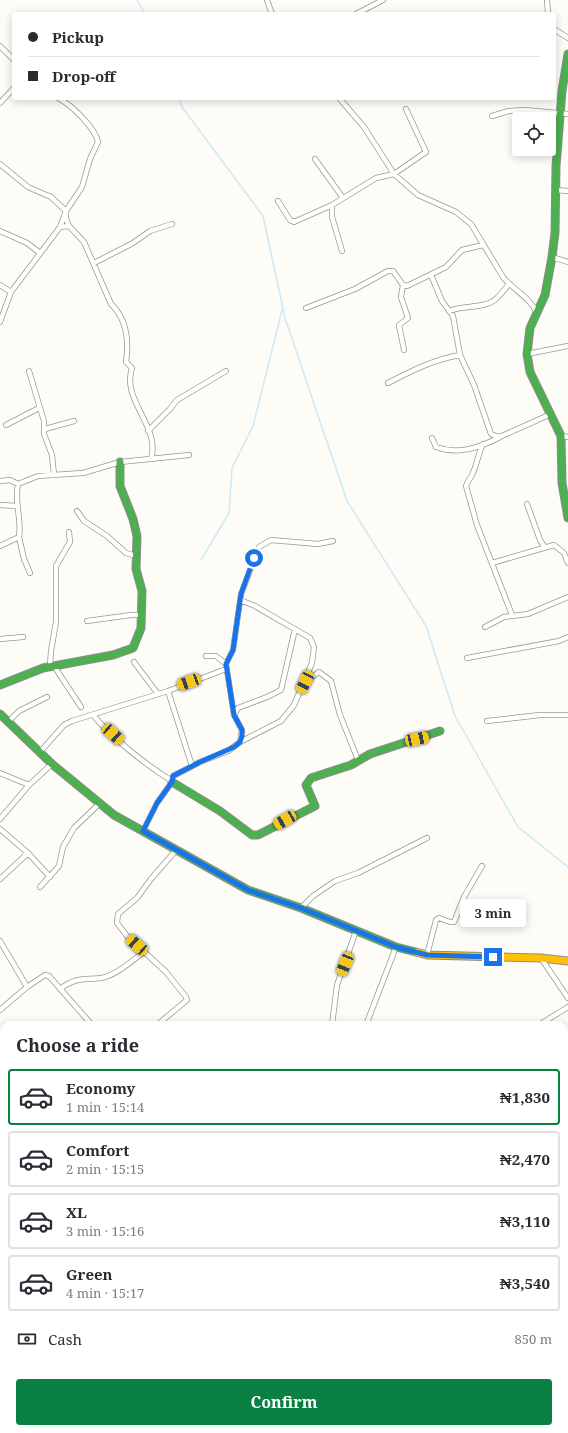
<!DOCTYPE html>
<html lang="en">
<head>
<meta charset="utf-8">
<style>
  :root { --surface:#fff; --page:#f2f2f3; --text:#2b2b33; --muted:#7c7c81; --line:#e1e1e2; --accent:#0b8043 }
  body { margin:0; font-family:"Noto Serif",serif; background:var(--page); color:var(--text); height:100vh; display:flex; flex-direction:column; font-size:15px; white-space:nowrap }
  * { box-sizing:border-box; margin:0 }
  p { font-size:13px; color:var(--muted) }
  .icon { flex:none; width:22px; height:22px; fill:none; stroke:currentColor; stroke-width:2; stroke-linecap:round; stroke-linejoin:round }
  .map { position:relative; flex:1; overflow:hidden }
  .sheet { position:absolute; left:0px; top:1021px; width:568px; height:412px; display:flex; flex-direction:column; background:var(--surface); border-radius:12px 12px 0 0; box-shadow:0 2px 10px #0003 }
  .sheet>* { flex:none }
  .hud { position:absolute; left:12px; top:12px; width:544px; height:88px; border-radius:4px; box-shadow:0 2px 10px #0003; display:grid; align-content:center; height:88px; padding:0 16px; background:var(--surface) }
  .tools { position:absolute; left:512px; top:112px; display:grid; gap:8px }
  .tools a { display:grid; place-items:center; width:44px; height:44px; border-radius:4px; background:var(--surface); box-shadow:0 2px 10px #0003; font-size:20px }
  .end { position:absolute; width:18px; height:18px; margin:-9px; border:5px solid #1a73e8; background:#fff; box-shadow:0 0 0 2px #fff }
  .from { border-radius:50% }
  .bubble { position:absolute; height:28px; border-radius:4px; background:var(--surface); box-shadow:0 2px 10px #0003; font-size:13px; font-weight:700; line-height:28px; text-align:center }
  .car { position:absolute; width:12px; height:24px; margin:-12px -6px; border-radius:5px; box-shadow:0 0 3px 1px #0007; background:linear-gradient(#f5c518 24%,#345 0 40%,#f5c518 0 76%,#345 0 86%,#f5c518 0) }
  .hud b { display:flex; align-items:center; gap:14px; height:38px; font-size:15px }
  .hud b+b { border-top:1px solid var(--line) }
  .hud i { width:10px; height:10px; background:var(--text) }
  ul { padding:0; list-style:none }
  li { display:flex; align-items:center; gap:12px; height:56px; margin:0 8px 6px; padding:0 8px; border:2px solid var(--line); border-radius:4px }
  li div { flex:1 }
  li b { display:block; font-size:15px }
  li em { font-style:normal; font-weight:700 }
  li.active { border-color:var(--accent) }
  li>.icon { width:36px; height:36px; stroke-width:1.5 }
  h2 { padding:0 16px; font-size:18px; line-height:48px }
  .pay { display:flex; align-items:center; gap:10px; height:44px; padding:0 16px; font-size:15px }
  .pay p { margin-inline-start:auto }
  .action { display:flex; gap:8px; margin-top:auto; padding:8px 16px }
  .action a { flex:1; height:46px; border-radius:4px; background:var(--accent); color:#fff; font-size:16px; font-weight:700; line-height:46px; text-align:center }
  .map>svg:first-child { display:block }
  .lines { fill:none; stroke-linecap:round; stroke-linejoin:round }
  .stream { stroke:#cde8f7; stroke-width:1.5 }
  .street-casing { stroke:#979795; stroke-width:6 }
  .fast-casing { stroke:#8e8d8b; stroke-width:9 }
  .slow-casing { stroke:#8e8d8b; stroke-width:9 }
  .jam-casing { stroke:#8e8d8b; stroke-width:9 }
  .street { stroke:#fffffe; stroke-width:4.5 }
  .fast { stroke:#4caf50; stroke-width:7 }
  .slow { stroke:#ffc107; stroke-width:7 }
  .jam { stroke:#c62828; stroke-width:7 }
  .route { stroke:#1a73e8; stroke-width:5 }
</style>
</head>
<body>
<div class="map">
<svg width="568" height="1433" viewBox="0 0 568 1433">
  <rect width="100%" height="100%" fill="#fdfcf7"/>
  <g class="lines">
    <path class="stream" d="M137,0L145,14
      M179,98L182,107L263,216L285,318L347,501L426,626L455,716L518,827L568,867
      M201,560L229,513L232,468L253,426L282,310
      M0,1387L4,1379"/>
    <g class="street-casing">
      <path id="street" d="M267,0L272,14
        M547,0L548,14
        M356,14L383,0
        M554,29L568,38
        M0,46L14,60
        M58,98C72,105 95,128 98,142L90,159L82,187L66,211V219L69,226
        M339,98L364,127L394,174L418,195L456,212L471,224L503,277C513,290 530,297 537,313
        M0,103L14,88
        M492,116L509,111L525,110L568,114
        M315,159L343,198
        M0,164L28,187L51,197L66,211L60,227L11,292L0,322
        M555,190L568,191
        M278,201L290,220L294,222L332,205L376,178L394,174L426,152L406,109
        M332,205V217L342,251
        M60,227L69,226L84,242L111,304C127,319 129,341 126,362L132,368C121,401 161,426 151,459
        M0,231L27,243L40,253
        M552,257L568,262
        M94,263L133,243L150,231L172,224
        M431,275L442,301L453,316L460,355L474,385L491,434L496,436H502L551,414
        M0,285L11,292
        M403,285L401,297L408,318L399,325L404,350
        M306,308L355,289L388,271H393L403,285L407,286L446,267L462,250L483,245
        M449,311C463,305 484,309 496,299C500,295 505,289 509,284
        M527,354L568,346
        M29,371L44,421V434L52,455L54,475
        M388,383C411,371 435,359 460,355
        M6,425L39,408
        M45,429L74,421
        M148,431L170,409L177,400L226,371
        M561,436L568,437
        M432,438L436,447C458,455 479,448 500,437
        M483,444C478,454 477,465 472,475C470,479 468,480 466,486L477,525L512,615
        M0,481L10,480L18,484L38,476L83,473L120,462L189,455
        M527,504L540,540L544,546
        M0,505L17,506
        M77,511L84,521L107,536L126,553L136,556
        M19,537L24,559L30,573
        M0,546L19,537C22,520 14,502 18,484
        M492,563L554,545L564,553L568,563
        M240,600L255,606L310,638L314,647L312,663L294,705L281,721L240,742
        M87,621L131,615H141
        M485,627L504,617L528,614L568,597
        M0,639L23,637
        M467,658L559,641L568,637
        M134,662L158,694
        M226,664L233,650L241,594L259,547L271,540L318,544L333,541
        M50,666L51,651L56,622V566L70,542L69,532
        M54,666L81,707
        M305,682L319,672L331,681L340,715L358,760
        M168,691L192,766
        M93,715C112,738 146,765 172,781
        M234,715L238,708L267,697L281,690L295,629
        M9,721L19,711L47,697
        M487,721L540,715H568
        M40,752L64,725L72,721L168,691L226,669
        M0,773L29,785
        M0,819L29,785L52,764
        M0,829L28,853L50,877
        M143,831L157,803L172,782L173,776L200,762L228,751L240,742L242,730L234,715L226,664L216,656H206
        M0,879L28,853
        M40,887L59,866L63,847L74,828L99,804
        M301,908L313,896L335,881L358,873L427,838
        M0,941L27,987
        M427,955L436,920L439,918L450,922H454L464,897L482,866
        M541,958L568,998
        M60,989C76,977 84,980 101,978C115,976 133,960 144,952
        M0,1010L27,987L45,975L49,976L92,1025
        M157,1025L187,1000L186,997L166,972L127,936L117,923L118,914L137,898L151,879L177,849
        M332,1025L337,985L356,931
        M366,1025L396,947
        M539,1025L568,1007
        M0,1167L4,1177
        M0,1226L4,1221
        M0,1239L4,1241
        M564,1315L568,1308
        M564,1320L568,1323
        M285,1429L291,1433
        M557,1429L562,1433
        M298,1433L300,1429
        M436,1433L438,1429
        M505,1433L507,1429"/>
    </g>
    <g class="fast-casing">
      <path id="fast" d="M568,54L562,91L556,166L555,233L552,257L545,295L530,328L527,354L530,372L561,436L562,483L568,518
        M0,685L43,668L113,655L133,648L141,628L142,591L136,569L137,536L133,519L120,486V462
        M0,714L52,764L114,815L248,890L301,908L396,947L416,952
        M172,782L220,811L252,835H258L315,806L306,785L311,778L351,765L370,754L440,731
        M49,1433L55,1429"/>
    </g>
    <g class="slow-casing">
      <path id="slow" d="M416,952L427,955L541,958L568,961"/>
    </g>
    <g class="jam-casing">
      <path id="jam" d="M564,1096L568,1094"/>
    </g>
    <use href="#street" class="street"/>
    <use href="#fast" class="fast"/>
    <use href="#slow" class="slow"/>
    <use href="#jam" class="jam"/>
  </g>
  <g class="lines">
    <path class="route" d="M254,558L241,594L233,650L226,664L234,715L242,730V736L240,742L234,747L200,762L173,776L172,782L157,803L143,831L248,890L301,908L396,947L427,955L493,957"/>
  </g>
</svg>
<div class="tools">
<a><svg class="icon" aria-label="locate" viewBox="0 0 24 24"><circle cx="12" cy="12" r="6"/><path d="M12 2v4M12 18v4M2 12h4M18 12h4"/></svg></a>
</div>
<i class="end from" style="left:254px;top:558px"></i>
<i class="end" style="left:493px;top:957px"></i>
<div class="bubble" style="left:460px;top:899px;width:66px">3 min</div>
<i class="car" style="left:189px;top:682px;rotate:250deg"></i>
<i class="car" style="left:305px;top:682px;rotate:206deg"></i>
<i class="car" style="left:113px;top:734px;rotate:132deg"></i>
<i class="car" style="left:417px;top:739px;rotate:78deg"></i>
<i class="car" style="left:285px;top:820px;rotate:240deg"></i>
<i class="car" style="left:137px;top:945px;rotate:311deg"></i>
<i class="car" style="left:345px;top:964px;rotate:202deg"></i>
<div class="hud">
<b><i class="from"></i>Pickup</b>
<b><i></i>Drop-off</b>
</div>
<section class="sheet">
<h2>Choose a ride</h2>
<ul>
<li class="active"><svg class="icon" aria-label="car" viewBox="0 0 24 24"><path d="M5 17H2v-5l4-1 3-4h7l3 4 3 1v5h-3M9 17h6M6 11h13"/><circle cx="7" cy="17" r="2"/><circle cx="17" cy="17" r="2"/></svg><div><b>Economy</b><p>1 min · 15:14</p></div><em>₦1,830</em></li>
<li><svg class="icon" aria-label="car" viewBox="0 0 24 24"><path d="M5 17H2v-5l4-1 3-4h7l3 4 3 1v5h-3M9 17h6M6 11h13"/><circle cx="7" cy="17" r="2"/><circle cx="17" cy="17" r="2"/></svg><div><b>Comfort</b><p>2 min · 15:15</p></div><em>₦2,470</em></li>
<li><svg class="icon" aria-label="car" viewBox="0 0 24 24"><path d="M5 17H2v-5l4-1 3-4h7l3 4 3 1v5h-3M9 17h6M6 11h13"/><circle cx="7" cy="17" r="2"/><circle cx="17" cy="17" r="2"/></svg><div><b>XL</b><p>3 min · 15:16</p></div><em>₦3,110</em></li>
<li><svg class="icon" aria-label="car" viewBox="0 0 24 24"><path d="M5 17H2v-5l4-1 3-4h7l3 4 3 1v5h-3M9 17h6M6 11h13"/><circle cx="7" cy="17" r="2"/><circle cx="17" cy="17" r="2"/></svg><div><b>Green</b><p>4 min · 15:17</p></div><em>₦3,540</em></li>
</ul>
<div class="pay"><svg class="icon" aria-label="cash" viewBox="0 0 24 24"><path d="M3 7h18v10H3z"/><circle cx="12" cy="12" r="2"/></svg>Cash<p>850 m</p></div>
<div class="action"><a>Confirm</a></div>
</section>
</div>
</body>
</html>
